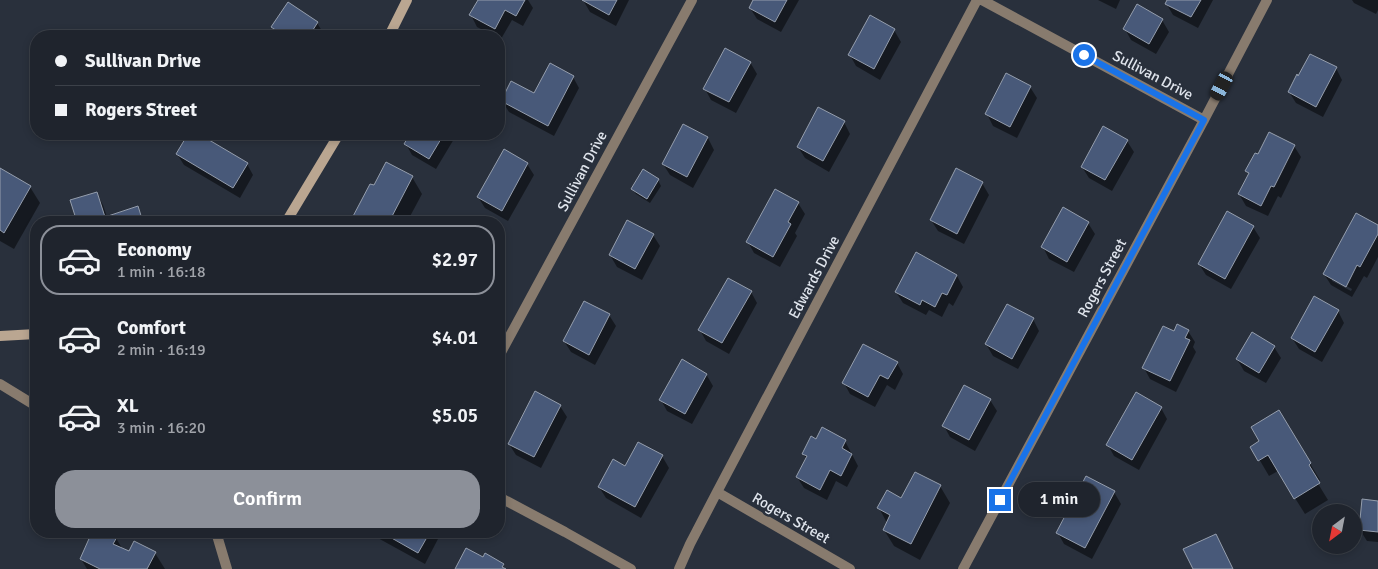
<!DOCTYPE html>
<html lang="en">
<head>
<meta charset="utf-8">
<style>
  :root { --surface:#1f242d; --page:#272c35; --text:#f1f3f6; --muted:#a1a4aa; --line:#3c4149; --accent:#8c9099 }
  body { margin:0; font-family:Signika,sans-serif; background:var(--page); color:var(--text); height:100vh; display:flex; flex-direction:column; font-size:19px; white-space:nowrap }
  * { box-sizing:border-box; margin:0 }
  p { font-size:16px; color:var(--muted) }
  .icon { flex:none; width:28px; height:28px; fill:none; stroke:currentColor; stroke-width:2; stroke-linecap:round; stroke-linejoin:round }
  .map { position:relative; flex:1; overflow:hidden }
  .sheet { position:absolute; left:30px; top:216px; width:475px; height:322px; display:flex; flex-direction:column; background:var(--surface); border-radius:20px; box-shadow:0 2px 8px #0003,0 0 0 1px var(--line) }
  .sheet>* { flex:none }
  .banner { position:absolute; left:30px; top:30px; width:475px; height:110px; border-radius:20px; box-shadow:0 2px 8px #0003,0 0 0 1px var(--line); display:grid; align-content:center; height:110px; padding:0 25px; background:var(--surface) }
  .needle { width:32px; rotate:212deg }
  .controls { position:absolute; left:1312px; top:504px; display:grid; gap:10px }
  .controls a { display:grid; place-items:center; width:50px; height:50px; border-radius:50%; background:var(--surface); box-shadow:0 2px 8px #0003,0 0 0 1px var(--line); font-size:25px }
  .end { position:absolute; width:22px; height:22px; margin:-11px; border:6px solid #1a73e8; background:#fff; box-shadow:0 0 0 2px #fff }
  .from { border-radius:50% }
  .bubble { position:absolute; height:35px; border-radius:18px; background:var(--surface); box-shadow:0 2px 8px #0003,0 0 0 1px var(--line); font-size:16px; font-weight:600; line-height:35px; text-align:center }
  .car { position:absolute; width:15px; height:30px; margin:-15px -8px; border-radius:6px; box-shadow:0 0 4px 1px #0007; background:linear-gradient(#222 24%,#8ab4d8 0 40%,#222 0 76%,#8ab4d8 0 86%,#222 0) }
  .banner b { display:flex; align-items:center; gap:18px; height:48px; font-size:19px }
  .banner b+b { border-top:1px solid var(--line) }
  .banner i { width:12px; height:12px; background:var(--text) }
  ul { padding:9px 0 0; list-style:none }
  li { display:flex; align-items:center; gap:15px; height:70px; margin:0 10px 8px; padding:0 15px; border:2px solid transparent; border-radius:20px }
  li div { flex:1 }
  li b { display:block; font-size:19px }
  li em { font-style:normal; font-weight:600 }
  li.selected { border-color:var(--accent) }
  li>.icon { width:45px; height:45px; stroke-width:1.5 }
  .button { display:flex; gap:10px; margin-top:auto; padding:10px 25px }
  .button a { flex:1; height:58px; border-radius:20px; background:var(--accent); color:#fff; font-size:20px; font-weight:600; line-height:58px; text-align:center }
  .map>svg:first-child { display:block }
  .shadow { fill:#0007; fill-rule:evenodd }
  .building { fill:#485979; stroke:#959ead }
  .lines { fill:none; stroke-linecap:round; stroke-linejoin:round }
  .street { stroke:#887b6e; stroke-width:10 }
  .secondary { stroke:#baa691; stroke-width:10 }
  .route { stroke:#1a73e8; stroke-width:6 }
  .labels { text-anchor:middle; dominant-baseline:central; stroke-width:5; stroke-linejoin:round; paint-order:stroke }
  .street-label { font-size:15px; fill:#e0e5ed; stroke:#29303c }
</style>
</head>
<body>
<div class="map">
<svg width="1378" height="569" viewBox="0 0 1378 569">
  <rect width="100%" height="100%" fill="#29303c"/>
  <path class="shadow" d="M479,0H528L533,8L523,26L512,20L501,39L499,38V36H495L477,27L471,15Z
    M583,0H629L616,26L590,12Z
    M755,0H799L781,32L757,19L750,8Z
    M1098,0H1120L1116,9Z
    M1168,0H1213L1198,28L1173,15L1166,3Z
    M1352,0H1378V10L1376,14L1354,3Z
    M1162,20L1169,32L1156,54L1131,40L1125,29Z
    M317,23L324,34L322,36H278L273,27Z
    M894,30L901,42L880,80L856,66L850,55Z
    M750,62L757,74L736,113L711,100L705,89Z
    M1336,68L1342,80L1323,117L1296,103L1289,92Z
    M573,77L579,88L554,136L509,112L502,101L534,95Z
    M1030,87L1037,98L1017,138L993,126L987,114Z
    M844,122L850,134L829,172L805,158L798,147Z
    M684,126L708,138L714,150L693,188L670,175L663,164Z
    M189,134H197L247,164L253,175L240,198L184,165L177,154Z
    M412,134H457L436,169L412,155L406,144Z
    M1270,134L1294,146L1301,157L1281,198L1278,196L1268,216L1246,206L1239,194L1249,175L1247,171L1259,156Z
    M1127,141L1134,152L1112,191L1089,178L1082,167Z
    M527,164L534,175L508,221L485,208L478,197Z
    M0,170L30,187L40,203L14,249L0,241Z
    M412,177L422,194L407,222H352L371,185L374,187Z
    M658,180L661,186L650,203L636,194L632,189Z
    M982,183L989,195L964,244L938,231L931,220Z
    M97,194L103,205L107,217L138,208L145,222H78L71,201Z
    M798,203L805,214L795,233L797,236L780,267L754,253L748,242Z
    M1088,223L1095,234L1074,272L1049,259L1043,247Z
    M1253,227L1260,238L1231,289L1206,275L1199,264Z
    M1378,227V257L1367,278L1364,276L1352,297L1331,285L1324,274ZM1332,278L1352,289L1351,291L1332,281Z
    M653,235L660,246L642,280L617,267L610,255Z
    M957,276L963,287L953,306L949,303L942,317L929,310L926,315L903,303L896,292Z
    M751,292L757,303L729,354L706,341L700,330Z
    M1338,311L1344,323L1322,362L1299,349L1292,338Z
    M609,315L616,326L595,365L571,352L564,341Z
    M1033,319L1039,331L1018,369L993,356L986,344Z
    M1188,331L1195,342L1193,347L1196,352L1176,392L1150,379L1144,368L1174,333Z
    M1274,347L1281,358L1266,383L1244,371L1237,359Z
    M897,363L903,374L895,390L887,385L875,407L850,394L844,383Z
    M706,374L713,386L692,424L667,411L661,400Z
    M990,400L997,411L975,451L950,437L944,426Z
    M560,406L567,417L541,468L516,455L509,444Z
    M1161,408L1167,419L1139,470L1114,456L1108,445Z
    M1278,411L1320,480L1317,482L1328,500L1305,514L1278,471L1269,476L1252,447L1261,442Z
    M816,440L845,441L858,466L847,487L836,481L827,500L804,488L797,477L807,459L803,454Z
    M662,456L669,468L641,518L606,498L599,487L626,468Z
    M1087,478L1114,492L1121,504L1092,559L1064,544L1058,533Z
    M940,486L950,503L920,560L894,546L884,530L887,523L879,508Z
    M1378,502V542L1367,541L1360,530Z
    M374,532H434L438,539L425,564L376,537Z
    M116,538L123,550L130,553H155L165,569H87L81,559Z"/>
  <path class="building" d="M478,0H525L516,16L505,10L495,29L469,15Z
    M582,0H617L609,15Z
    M753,0H787L775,22L749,8Z
    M1167,0H1201L1191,17L1165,4Z
    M288,2L318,22L309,36H285L271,27Z
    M1137,4L1163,19L1149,44L1123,29Z
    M870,15L895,29L874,69L848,55Z
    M725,48L751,62L729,102L703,89Z
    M1310,54L1337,67L1316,107L1288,92L1297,74L1298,76Z
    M550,63L574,76L548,126L501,101L511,81L534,93Z
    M1006,73L1031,86L1010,127L985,114Z
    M818,107L845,121L823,161L797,147Z
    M683,124L708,137L687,177L662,164Z
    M1103,126L1128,140L1105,180L1081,167Z
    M1269,132L1295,145L1274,187L1271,186L1261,206L1238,194L1249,173L1245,171L1255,153L1258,154Z
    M188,134H199L248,163L233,188L176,154Z
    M410,134H444L429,159L404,144Z
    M504,149L528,163L502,211L477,197Z
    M386,162L413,176L389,222H350L370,184L374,185Z
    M0,168L31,186L4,233L0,230Z
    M956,168L983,182L957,234L930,220Z
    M643,169L659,179L647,199L631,189Z
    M775,189L799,202L788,222L791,224L773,257L746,242Z
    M97,192L105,217L138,206L143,222H77L70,200Z
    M1063,207L1089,222L1067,262L1041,247Z
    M1227,211L1254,226L1225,279L1198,264Z
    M1356,213L1378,225V234L1360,267L1357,265L1346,287L1323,274Z
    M627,220L654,234L635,269L609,255Z
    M916,252L957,275L947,295L942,293L935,307L922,300L920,305L895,292Z
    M728,278L752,291L722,343L698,330Z
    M1314,296L1339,310L1315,352L1291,338Z
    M584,301L610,314L589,355L563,341Z
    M1007,304L1034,318L1012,359L985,344Z
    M1177,324L1189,330L1185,338L1190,340L1170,381L1142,368L1163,326L1174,331Z
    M1252,332L1275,346L1259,373L1236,359Z
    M863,344L898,362L888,379L880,375L868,397L842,383Z
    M682,359L707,374L685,414L659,400Z
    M964,385L991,399L969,440L942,426Z
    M535,391L561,405L534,457L508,444Z
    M1136,392L1162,407L1132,460L1106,445Z
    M1279,410L1311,463L1309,465L1320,483L1294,499L1268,455L1258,461L1250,447L1259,441L1251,427Z
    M822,427L846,440L842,448L852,454L841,476L830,470L820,490L796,477L807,456L802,454L811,436L816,439Z
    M638,442L663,455L635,507L598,487L613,459L625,466Z
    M915,472L941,485L911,544L883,530L890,515L877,508L887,490L901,498Z
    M1086,476L1115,491L1085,548L1056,533Z
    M1362,499L1378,501V532L1359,530Z
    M92,532H109L117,537L113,544L129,551L134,541L156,552L147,569H100L80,559Z
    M381,532H430L418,553Z
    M1216,534L1233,569H1193L1183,549Z
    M466,548L483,557L485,553L504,564L502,567L506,569H455Z"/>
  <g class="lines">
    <path class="street" d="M982,0L1204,120
      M499,356L692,0
      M0,384L36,406
      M717,492L850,569
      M499,497L565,532L631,569
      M216,532L227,569
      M679,569L690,544L717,492L977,0
      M963,569L1204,120L1267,0"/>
    <path class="secondary" d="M389,36L407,0
      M286,222L339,134
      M0,336L36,334"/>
  </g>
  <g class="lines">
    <path class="route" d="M1000,500L1204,120L1084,55"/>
  </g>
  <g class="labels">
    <g class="street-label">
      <text transform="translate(1153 75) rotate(28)">Sullivan Drive</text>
      <text transform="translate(582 171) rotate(-62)">Sullivan Drive</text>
      <text transform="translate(814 277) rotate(-62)">Edwards Drive</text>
      <text transform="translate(1102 278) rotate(-62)">Rogers Street</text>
      <text transform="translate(791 518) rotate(30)">Rogers Street</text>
    </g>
  </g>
</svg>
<div class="controls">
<a><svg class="needle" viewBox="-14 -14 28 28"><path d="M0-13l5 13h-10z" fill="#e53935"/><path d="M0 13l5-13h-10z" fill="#a1a4aa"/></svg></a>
</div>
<i class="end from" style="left:1084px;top:55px"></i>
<i class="end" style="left:1000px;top:500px"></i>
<div class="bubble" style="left:1018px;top:482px;width:82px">1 min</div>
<i class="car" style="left:1222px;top:86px;rotate:208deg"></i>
<div class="banner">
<b><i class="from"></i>Sullivan Drive</b>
<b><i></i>Rogers Street</b>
</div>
<section class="sheet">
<ul>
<li class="selected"><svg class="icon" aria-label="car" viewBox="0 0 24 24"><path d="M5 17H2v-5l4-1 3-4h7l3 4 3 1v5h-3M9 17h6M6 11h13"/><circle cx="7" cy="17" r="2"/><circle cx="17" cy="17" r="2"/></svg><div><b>Economy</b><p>1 min · 16:18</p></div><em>$2.97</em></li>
<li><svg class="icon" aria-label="car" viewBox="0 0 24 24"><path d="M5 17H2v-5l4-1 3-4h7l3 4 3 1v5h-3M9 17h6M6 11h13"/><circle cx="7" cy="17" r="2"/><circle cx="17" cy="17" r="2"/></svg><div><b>Comfort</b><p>2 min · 16:19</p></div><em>$4.01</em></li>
<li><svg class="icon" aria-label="car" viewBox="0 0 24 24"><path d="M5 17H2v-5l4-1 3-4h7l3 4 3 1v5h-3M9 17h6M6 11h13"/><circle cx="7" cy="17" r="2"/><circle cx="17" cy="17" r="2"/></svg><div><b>XL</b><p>3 min · 16:20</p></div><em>$5.05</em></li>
</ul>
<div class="button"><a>Confirm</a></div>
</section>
</div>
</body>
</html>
